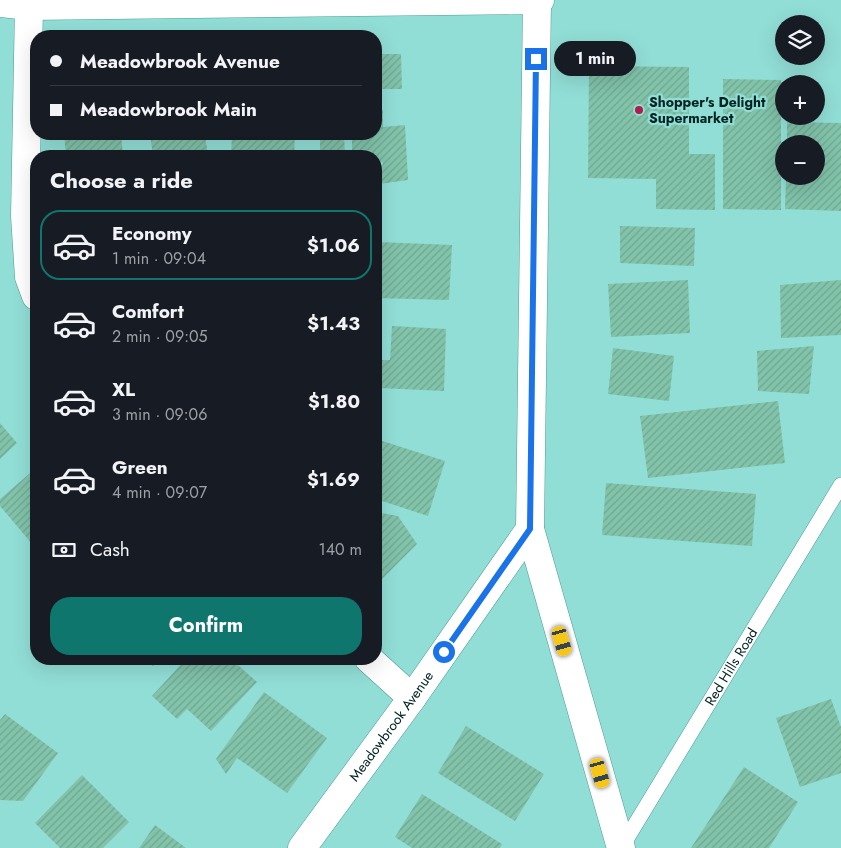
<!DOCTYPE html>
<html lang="en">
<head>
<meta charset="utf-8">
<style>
  :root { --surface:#171b24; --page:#20242c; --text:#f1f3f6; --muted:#9ea1a6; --line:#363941; --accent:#0f766e }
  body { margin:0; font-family:Jost,sans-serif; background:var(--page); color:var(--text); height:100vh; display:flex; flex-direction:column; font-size:19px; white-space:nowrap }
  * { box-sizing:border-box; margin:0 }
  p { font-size:16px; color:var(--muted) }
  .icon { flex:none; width:28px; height:28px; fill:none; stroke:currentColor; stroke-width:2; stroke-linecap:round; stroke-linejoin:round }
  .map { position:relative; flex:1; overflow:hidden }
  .sheet { position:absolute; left:30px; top:150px; width:352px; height:515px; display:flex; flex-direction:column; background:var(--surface); border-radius:20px; box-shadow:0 5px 20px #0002 }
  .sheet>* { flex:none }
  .hud { position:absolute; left:30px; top:30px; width:352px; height:110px; border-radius:20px; box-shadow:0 5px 20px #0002; display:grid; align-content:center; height:110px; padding:0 20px; background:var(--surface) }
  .controls { position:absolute; left:775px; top:15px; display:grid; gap:10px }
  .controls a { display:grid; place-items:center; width:50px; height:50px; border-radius:50%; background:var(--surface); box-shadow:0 5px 20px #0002; font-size:25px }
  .end { position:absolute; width:22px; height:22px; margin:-11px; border:6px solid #1a73e8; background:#fff; box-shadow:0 0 0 2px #fff }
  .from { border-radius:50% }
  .bubble { position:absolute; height:35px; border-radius:18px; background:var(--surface); box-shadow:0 5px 20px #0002; font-size:16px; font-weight:700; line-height:35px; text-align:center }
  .car { position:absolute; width:15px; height:30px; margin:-15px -8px; border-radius:6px; box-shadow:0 0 4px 1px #0007; background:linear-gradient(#f5c518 24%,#345 0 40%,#f5c518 0 76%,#345 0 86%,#f5c518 0) }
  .hud b { display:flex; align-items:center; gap:18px; height:48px; font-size:19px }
  .hud b+b { border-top:1px solid var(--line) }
  .hud i { width:12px; height:12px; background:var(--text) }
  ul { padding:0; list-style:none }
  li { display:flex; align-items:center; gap:15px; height:70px; margin:0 10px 8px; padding:0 10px; border:2px solid transparent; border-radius:20px }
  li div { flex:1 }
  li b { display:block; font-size:19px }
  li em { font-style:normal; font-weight:700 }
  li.on { border-color:var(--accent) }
  li>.icon { width:45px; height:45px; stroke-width:1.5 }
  h2 { padding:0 20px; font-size:22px; line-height:60px }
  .pay { display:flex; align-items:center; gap:12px; height:55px; padding:0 20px; font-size:19px }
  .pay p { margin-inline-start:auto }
  .cta { display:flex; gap:10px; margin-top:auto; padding:10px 20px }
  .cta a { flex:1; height:58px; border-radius:20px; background:var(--accent); color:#fff; font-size:20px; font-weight:700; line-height:58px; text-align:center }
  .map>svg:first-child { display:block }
  .building { fill:url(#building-hatch) }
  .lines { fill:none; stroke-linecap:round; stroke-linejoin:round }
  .service-casing { stroke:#4f9b95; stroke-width:16 }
  .minor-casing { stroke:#4f9b95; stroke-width:29 }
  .tertiary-casing { stroke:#4f9b95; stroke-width:29 }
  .service { stroke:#fff; stroke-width:15 }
  .minor { stroke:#fff; stroke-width:28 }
  .tertiary { stroke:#fff; stroke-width:28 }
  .route { stroke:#1a73e8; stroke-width:6 }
  .poi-dot { fill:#af1d4e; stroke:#91ded6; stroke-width:2 }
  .labels { text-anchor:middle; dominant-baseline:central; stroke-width:4.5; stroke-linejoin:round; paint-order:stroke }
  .poi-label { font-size:14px; font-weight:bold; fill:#012220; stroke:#91ded6; text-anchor:start }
  .street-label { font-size:14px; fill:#012220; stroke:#91ded6 }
</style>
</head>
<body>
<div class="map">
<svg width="841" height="848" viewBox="0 0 841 848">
  <defs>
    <pattern id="building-hatch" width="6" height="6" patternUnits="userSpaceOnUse" patternTransform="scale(1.25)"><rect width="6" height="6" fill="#82c3aa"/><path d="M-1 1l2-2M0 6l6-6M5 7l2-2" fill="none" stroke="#6ea792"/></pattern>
  </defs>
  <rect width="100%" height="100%" fill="#91ded6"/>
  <path class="building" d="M376,54H401L402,89H376Z
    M589,66L689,67V154H715V210L656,209V179L588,178Z
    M723,79L781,80V210L723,209Z
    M376,110H383V127L405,125L408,180L379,184L383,162H376V156H352V134H376Z
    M787,122L841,123V211L785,209L786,176H816V144H787Z
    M64,134H121L123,156H66Z
    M150,134H205L208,156H153Z
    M232,134H295L294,156H231Z
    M320,134H344L345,156H320Z
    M620,226L695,228L694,266L620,263Z
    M378,242L452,245L449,300L376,298Z
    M688,280L690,333L611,337L608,284Z
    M841,280V335L781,338L780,285Z
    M392,326L446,329L444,391L380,388L381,360H390Z
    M814,346L809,394L758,391L757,351Z
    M613,348L674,356L669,401L608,394Z
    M778,401L785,463L648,478L640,416Z
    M0,423L17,443L0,459Z
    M376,439L445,461L428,516L376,499Z
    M36,468V542L33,545L0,506V499Z
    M606,483L756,494L752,546L602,535Z
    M376,512L398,516L417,544L376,585Z
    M145,659H160L153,666Z
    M186,659H231L257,682L211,731L187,709L177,719L152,696Z
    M264,692L327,738L287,793L237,758L226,774L216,759Z
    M831,699L841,727V773L800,787L776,718Z
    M5,714L58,753L23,801L0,800V720Z
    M466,726L544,774L515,821L438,773Z
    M744,767L798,802L769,848H691Z
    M82,775L129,822L103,848H60L35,823Z
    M422,794L502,844L500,848H412L395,837Z
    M155,825L186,848H139Z"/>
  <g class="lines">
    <g class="service-casing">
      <g id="service">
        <path id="s1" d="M621,848L841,485"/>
      </g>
    </g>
    <g class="minor-casing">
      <g id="minor">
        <path d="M0,3L29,6L540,0"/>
        <path d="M29,6L25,216L29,277L36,296"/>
        <path d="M369,659L412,698"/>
        <path id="s2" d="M302,848L412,698L530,529"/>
      </g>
    </g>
    <g class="tertiary-casing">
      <path id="tertiary" d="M537,0L530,529L621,848"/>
    </g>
    <use href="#service" class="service"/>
    <use href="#minor" class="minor"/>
    <use href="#tertiary" class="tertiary"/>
  </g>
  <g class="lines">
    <path class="route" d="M444,652L530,529L536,59"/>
  </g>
  <circle class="poi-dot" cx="639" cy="110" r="5"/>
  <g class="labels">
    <g class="poi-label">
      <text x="649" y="102">Shopper's Delight<tspan x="649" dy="16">Supermarket</tspan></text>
    </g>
    <g class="street-label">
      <text stroke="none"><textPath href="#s1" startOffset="212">Red Hills Road</textPath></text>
      <text stroke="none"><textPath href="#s2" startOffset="151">Meadowbrook Avenue</textPath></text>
    </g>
  </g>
</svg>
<div class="controls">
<a><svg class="icon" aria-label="layers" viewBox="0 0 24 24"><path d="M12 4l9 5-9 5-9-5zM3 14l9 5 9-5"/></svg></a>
<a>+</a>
<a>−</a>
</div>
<i class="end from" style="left:444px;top:652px"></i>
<i class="end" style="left:536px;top:59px"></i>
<div class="bubble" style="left:554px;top:41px;width:82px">1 min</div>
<i class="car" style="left:562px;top:641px;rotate:164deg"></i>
<i class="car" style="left:600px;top:773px;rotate:164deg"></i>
<div class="hud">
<b><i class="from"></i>Meadowbrook Avenue</b>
<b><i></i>Meadowbrook Main</b>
</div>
<section class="sheet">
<h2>Choose a ride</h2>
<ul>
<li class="on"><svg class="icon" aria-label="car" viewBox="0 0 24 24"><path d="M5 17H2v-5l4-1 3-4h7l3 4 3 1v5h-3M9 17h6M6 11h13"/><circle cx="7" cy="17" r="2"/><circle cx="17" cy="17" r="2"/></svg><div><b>Economy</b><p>1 min · 09:04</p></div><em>$1.06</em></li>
<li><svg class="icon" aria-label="car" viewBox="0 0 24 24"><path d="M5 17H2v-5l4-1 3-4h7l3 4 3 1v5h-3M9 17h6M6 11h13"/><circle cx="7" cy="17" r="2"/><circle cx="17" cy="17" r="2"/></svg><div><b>Comfort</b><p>2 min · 09:05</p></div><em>$1.43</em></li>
<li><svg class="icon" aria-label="car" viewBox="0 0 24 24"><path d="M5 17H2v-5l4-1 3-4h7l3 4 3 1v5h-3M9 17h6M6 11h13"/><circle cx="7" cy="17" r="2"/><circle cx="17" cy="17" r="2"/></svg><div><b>XL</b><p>3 min · 09:06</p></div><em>$1.80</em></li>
<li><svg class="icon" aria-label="car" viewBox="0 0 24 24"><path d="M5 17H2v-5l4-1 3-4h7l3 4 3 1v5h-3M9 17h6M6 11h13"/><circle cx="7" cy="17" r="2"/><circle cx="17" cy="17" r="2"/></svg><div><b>Green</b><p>4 min · 09:07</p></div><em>$1.69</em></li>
</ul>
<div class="pay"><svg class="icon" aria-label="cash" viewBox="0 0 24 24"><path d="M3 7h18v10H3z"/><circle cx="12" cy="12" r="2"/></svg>Cash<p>140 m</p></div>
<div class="cta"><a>Confirm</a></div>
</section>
</div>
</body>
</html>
